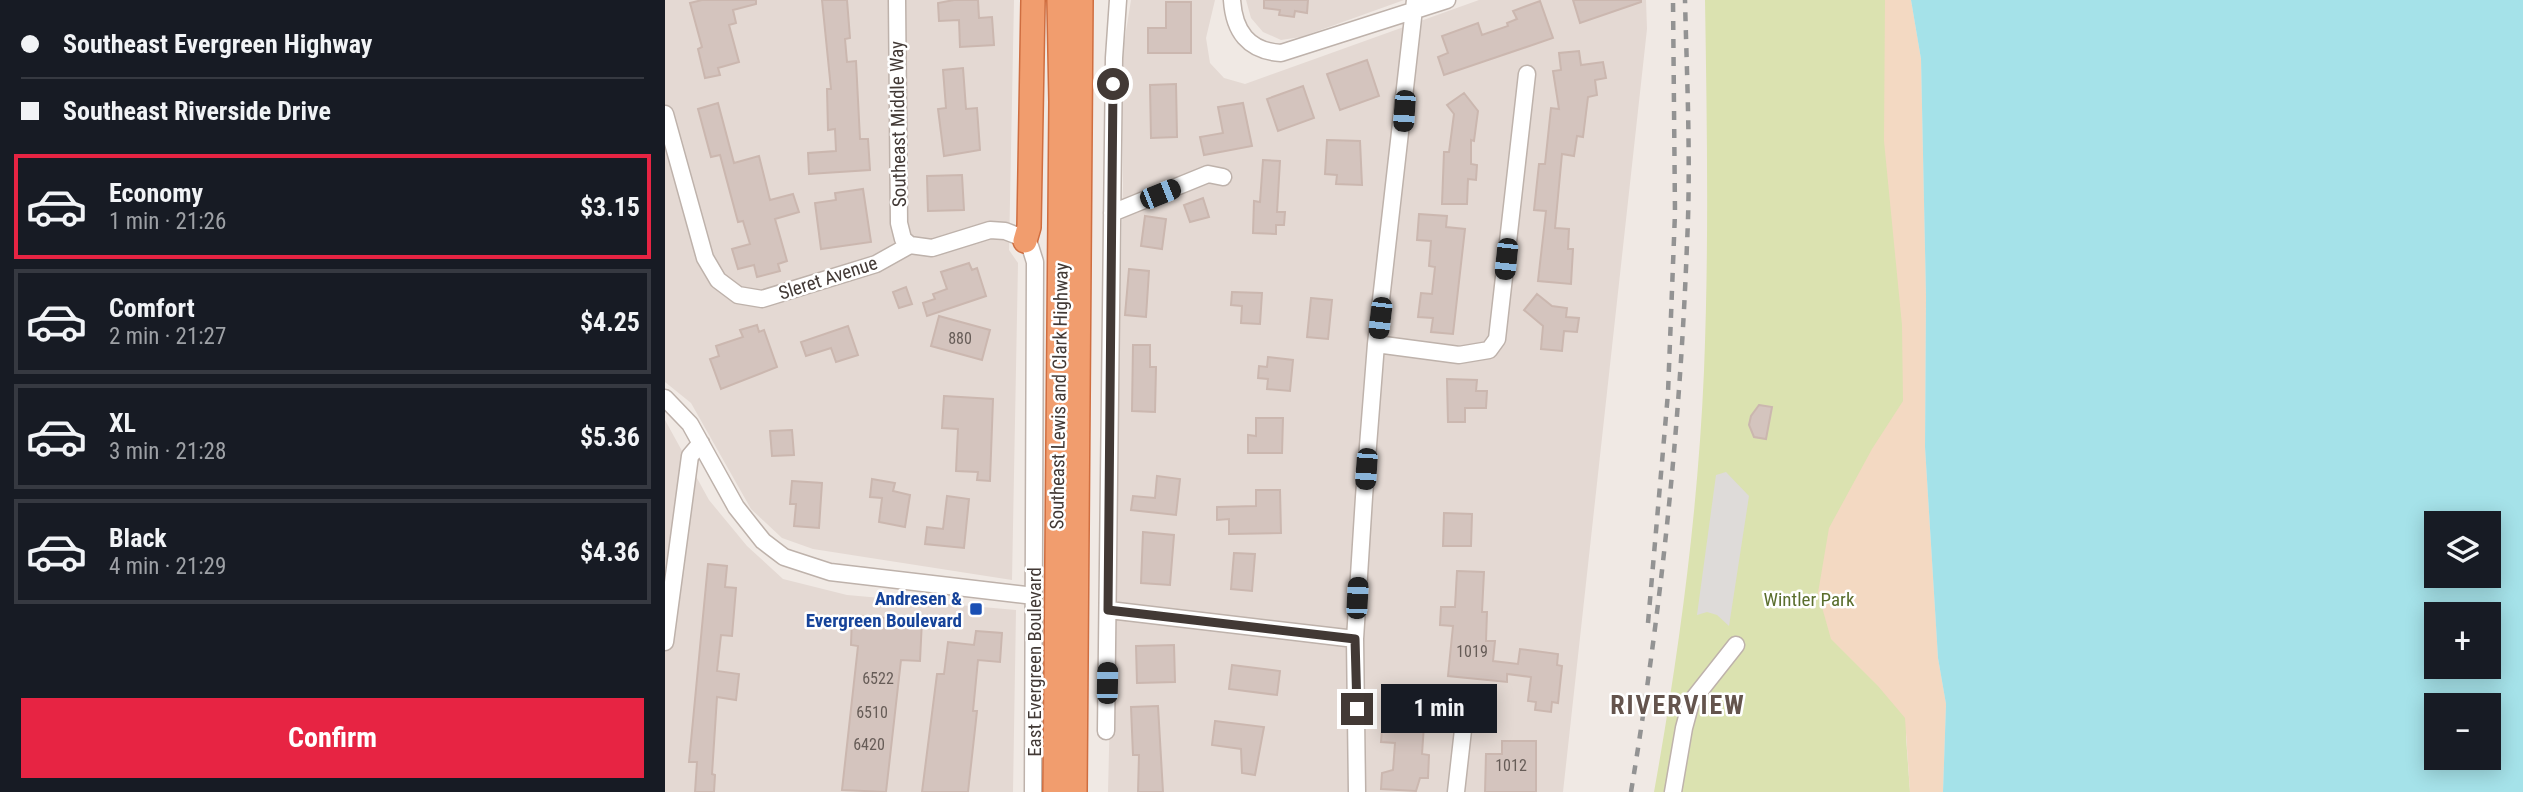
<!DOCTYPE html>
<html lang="en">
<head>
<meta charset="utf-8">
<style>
  :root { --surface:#171b24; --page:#242831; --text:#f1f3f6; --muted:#9ea1a6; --line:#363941; --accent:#e72443 }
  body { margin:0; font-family:"Roboto Condensed",sans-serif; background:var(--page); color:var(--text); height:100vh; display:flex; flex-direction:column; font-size:26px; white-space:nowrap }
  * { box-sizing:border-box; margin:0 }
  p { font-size:23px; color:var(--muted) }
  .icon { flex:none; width:38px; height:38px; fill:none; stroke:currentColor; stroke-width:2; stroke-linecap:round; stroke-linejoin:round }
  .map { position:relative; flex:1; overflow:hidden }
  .sheet { display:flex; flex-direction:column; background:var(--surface); width:665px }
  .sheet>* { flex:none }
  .top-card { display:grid; align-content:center; height:154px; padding:0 21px; background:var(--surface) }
  .tools { position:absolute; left:1759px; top:511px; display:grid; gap:14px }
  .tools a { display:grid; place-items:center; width:77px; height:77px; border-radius:0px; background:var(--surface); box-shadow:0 4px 18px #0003; font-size:35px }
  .end { position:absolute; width:32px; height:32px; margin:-16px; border:9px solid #423935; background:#fff; box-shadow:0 0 0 4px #fff }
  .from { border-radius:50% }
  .bubble { position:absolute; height:49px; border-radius:0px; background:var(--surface); box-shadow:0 4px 18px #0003; font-size:23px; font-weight:700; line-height:49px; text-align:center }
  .car { position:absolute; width:21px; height:42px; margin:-21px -10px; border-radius:9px; box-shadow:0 0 5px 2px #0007; background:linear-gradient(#222 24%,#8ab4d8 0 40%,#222 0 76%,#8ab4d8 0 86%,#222 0) }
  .top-card b { display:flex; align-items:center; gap:24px; height:66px; font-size:26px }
  .top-card b+b { border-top:2px solid var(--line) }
  .top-card i { width:18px; height:18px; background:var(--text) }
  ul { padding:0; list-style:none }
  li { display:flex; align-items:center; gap:21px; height:105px; margin:0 14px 10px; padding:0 7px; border:4px solid var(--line); border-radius:0px }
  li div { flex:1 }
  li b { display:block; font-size:26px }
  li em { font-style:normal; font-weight:700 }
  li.current { border-color:var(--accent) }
  li>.icon { width:63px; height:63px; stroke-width:1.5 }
  .primary-button { display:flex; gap:14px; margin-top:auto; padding:14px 21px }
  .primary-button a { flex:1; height:80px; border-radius:0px; background:var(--accent); color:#fff; font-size:28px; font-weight:700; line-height:80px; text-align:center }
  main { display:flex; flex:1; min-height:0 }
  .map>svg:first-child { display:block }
  .residential { fill:#e4d9d3 }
  .green { fill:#dbe2b0 }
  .sand { fill:#f3d9c2 }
  .parking { fill:#dedbd9 }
  .water { fill:#a5e2e9; fill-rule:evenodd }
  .building { fill:#d4c4be; stroke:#cbb7af; stroke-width:2 }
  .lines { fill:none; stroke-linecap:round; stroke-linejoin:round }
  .minor-casing { stroke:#beb2ab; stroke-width:19 }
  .highway-casing { stroke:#cf6e40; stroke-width:26 }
  .minor { stroke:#fff; stroke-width:16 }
  .highway { stroke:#f19d6e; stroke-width:23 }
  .rail { stroke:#939393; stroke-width:4.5; stroke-dasharray:9 9; stroke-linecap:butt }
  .route { stroke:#423935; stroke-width:9 }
  .transit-dot { fill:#1a4fb4; stroke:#fff; stroke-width:2.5 }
  .labels { text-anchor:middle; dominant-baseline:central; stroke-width:5; stroke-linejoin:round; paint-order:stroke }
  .number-label { font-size:16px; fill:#665c57 }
  .street-label { font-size:19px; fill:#423935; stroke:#fff }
  .transit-label { font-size:19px; font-weight:bold; fill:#164399; stroke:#fff; text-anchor:end }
  .park-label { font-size:19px; fill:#5a6e2d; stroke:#fff }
  .district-label { font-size:26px; font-weight:bold; letter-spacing:2px; fill:#64544d; stroke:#fff }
</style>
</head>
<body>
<main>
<section class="sheet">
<div class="top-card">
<b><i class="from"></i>Southeast Evergreen Highway</b>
<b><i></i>Southeast Riverside Drive</b>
</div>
<ul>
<li class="current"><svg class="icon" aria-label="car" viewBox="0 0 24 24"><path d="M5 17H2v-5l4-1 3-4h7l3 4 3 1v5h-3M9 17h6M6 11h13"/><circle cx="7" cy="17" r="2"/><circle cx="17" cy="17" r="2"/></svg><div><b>Economy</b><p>1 min · 21:26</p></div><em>$3.15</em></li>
<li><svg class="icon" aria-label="car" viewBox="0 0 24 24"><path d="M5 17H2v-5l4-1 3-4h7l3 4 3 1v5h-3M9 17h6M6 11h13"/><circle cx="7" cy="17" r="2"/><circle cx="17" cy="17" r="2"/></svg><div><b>Comfort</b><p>2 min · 21:27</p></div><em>$4.25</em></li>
<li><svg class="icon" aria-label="car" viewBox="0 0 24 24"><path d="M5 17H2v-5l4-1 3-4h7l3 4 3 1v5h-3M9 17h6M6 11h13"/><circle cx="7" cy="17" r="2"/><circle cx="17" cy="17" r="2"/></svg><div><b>XL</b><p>3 min · 21:28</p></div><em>$5.36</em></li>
<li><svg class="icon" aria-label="car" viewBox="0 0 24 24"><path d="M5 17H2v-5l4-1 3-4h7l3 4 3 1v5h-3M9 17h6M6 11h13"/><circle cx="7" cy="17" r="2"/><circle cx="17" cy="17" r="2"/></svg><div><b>Black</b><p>4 min · 21:29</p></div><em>$4.36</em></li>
</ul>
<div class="primary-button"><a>Confirm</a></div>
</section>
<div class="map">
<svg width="1858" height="792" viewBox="0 0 1858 792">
  <rect width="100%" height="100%" fill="#f0e9e4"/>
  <path class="residential" d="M0,0H349L344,250L353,263L347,580L148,549L117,538L86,509L26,403L0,382Z
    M466,0H550L541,38L545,63L559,78L580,84L814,0H981L982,29L898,792H443L458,186L457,56Z
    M581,0H739L636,37L616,40L598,32L586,18Z
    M0,420L44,500L82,546L118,579L182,595L351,610L348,792H0Z"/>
  <path class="green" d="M1040,0H1246L1241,737L1245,792H989C1014,653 1033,512 1039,371C1044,247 1042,124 1040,0Z"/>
  <path class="sand" d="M1220,0H1246L1256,59L1261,296L1260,447L1273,658L1281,704L1278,792H1245L1240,718L1213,686L1166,639L1153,593L1164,528L1207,449L1238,401L1237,325L1219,141Z"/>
  <path class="parking" d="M1061,472L1084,496L1064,626L1052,615L1042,612L1032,615L1051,475Z"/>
  <path class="water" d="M1246,0H1858V792H1278L1281,704L1273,658L1260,447L1261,296L1256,59ZM1771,523H1824V576H1771ZM1771,614H1824V667H1771ZM1771,705H1824V758H1771Z"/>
  <path class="building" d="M37,0H91V4L68,10L71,23L64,25L74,62L53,68L55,75L40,78L33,49L37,47L25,3Z
    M157,0H182L185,38L180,39L182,62L191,61L195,139H203L205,170L144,174L143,153L171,151L170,129L163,130L162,89H166Z
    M289,0H313L314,18L327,17L329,45L295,47L294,20L274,21L273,3Z
    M599,0H643L642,13L630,11L629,17L614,15L615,10L599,8Z
    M908,0H976V2L915,23Z
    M875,1L888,38L779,75L773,57L783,53L777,36L813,23L817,35L843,26L842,23L852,19L848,11Z
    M501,2H526V53H483V28H501Z
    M914,51L916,65L938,62L941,78L930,80L932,95L923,97L918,137L912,136L909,156L897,154L890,228L904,229L903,249H908L906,284L873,281L881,211L869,210L874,164H880L886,108L894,109L888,71L896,70L894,53Z
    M702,60L714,96L675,110L662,74Z
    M298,68L301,109L312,108L315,150L279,156L273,109L281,108L278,70Z
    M511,84L512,137L486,138L485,85Z
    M638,86L649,118L613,131L602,99Z
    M799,93L813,111L809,141L806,140V164L812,165L811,180L803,179L802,204H777L779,152H784L789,114L782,105Z
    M53,103L69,163L94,156L105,200L128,194L134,212L110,219L122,261L113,264L115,271L92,277L89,265L73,269L67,249L85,244L78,221L73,222L55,155L46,157L33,109Z
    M578,103L587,146L539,155L535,137L558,133L553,107Z
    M662,140L695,141L697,185L671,184L672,175L660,174Z
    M598,160L615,161L612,212H620L619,225H611V234L588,233L589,201L595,202Z
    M297,175L299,210L263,211L262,176Z
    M198,189L206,242L156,249L150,203L171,200L170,193Z
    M538,198L544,217L525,222L519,205Z
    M754,214L782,216L781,227L800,229L788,334L766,332L768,318L753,317L756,293L767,294L770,267L764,266L766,241L752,240Z
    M480,216L501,219L497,249L476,246Z
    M304,263L307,270L312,268L321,296L262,316L258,303L270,299L268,294L282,289L276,272Z
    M464,269L484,271L481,317L460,315Z
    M241,287L247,304L234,308L228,292Z
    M567,292L597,293L595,324L576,323L577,306L566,305Z
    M872,294L887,306L902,308L901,317L914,318L912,332L899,331L897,351L876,349L878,326L859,310Z
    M646,298L667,300L663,339L642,337Z
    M274,316L325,330L317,360L266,346Z
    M92,325L94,332L99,330L112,367L56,389L45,359L54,356L51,346L78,337L75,330Z
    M183,326L193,355L171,362L166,348L141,356L136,342Z
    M468,345H485V367H491L490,412L467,411Z
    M603,357L628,360L625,391L602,389L603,379L593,378L594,366L602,367Z
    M782,379L812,380L811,391H822L821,408H800V422H783Z
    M279,396L328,399L325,481L312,480L313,472L291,471L293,429L277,428Z
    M1094,405L1107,407L1101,439L1089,437L1084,425L1086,416Z
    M591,418H618L617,453H583V435L591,436Z
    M127,430L129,455L107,456L105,431Z
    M492,476L515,479L511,515L466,510L468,496L490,498Z
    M207,479L230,483L228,491L245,495L240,527L214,522L217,498L205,497Z
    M127,481L157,483L154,528L129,526L131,504H125Z
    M591,490H615L616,533L564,534V519L552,520V507L591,506Z
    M282,496L304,499L299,548L260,544L262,527L278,529Z
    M779,513L807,514L806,546H778Z
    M478,532L509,535L505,585L476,583Z
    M569,553L590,554L587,591L566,589Z
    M43,564L62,566L60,587L71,588L67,636L56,635L52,671L74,674L71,700L52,697L47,774L50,775L49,792H30L32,762H24Z
    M792,571L819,572L817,612H822L821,641H830L828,661L853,664L855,649L893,654L892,665L897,666L893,703L887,702L886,712L870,710L871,702L863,701L866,677L842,674V682L783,676L788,626L775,625L776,607H790Z
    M187,616L257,620L255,661L236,660L221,792L177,790L193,646L186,645Z
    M311,631L337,633L335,662L313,660L308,711H312L303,792H257L272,674H279L283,642L309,645Z
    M509,645L510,682L472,683L471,646Z
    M567,665L615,671L612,695L564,689Z
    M728,705L763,710V725H759L757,754L764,755L763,778H755L751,791L716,789L717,773L728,770L730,743L716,742L718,716L727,717Z
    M493,706L498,792H473L474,755H468L466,707Z
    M550,721L599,727L590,775L577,773L576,749L547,745Z
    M837,741H871V792H820L821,754H837Z"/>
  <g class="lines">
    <g class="minor-casing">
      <path id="minor" d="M232,0L234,223L238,239L245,245
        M567,0C569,31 583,51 616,53L782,0
        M0,114L40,258L53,280L73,295L97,299L211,264L245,245L267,248L325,230L340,231L353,236L365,246L370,262L368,792
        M447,213L543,174L558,177
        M711,344L794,355L824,350L832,339L862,74
        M0,398L25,424L71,507L98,541L119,557L165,572L369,596
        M444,610L690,639
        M0,642L25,456L36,443
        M441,731L449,58L453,0
        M692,792L690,639L699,497L711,344L750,0
        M791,792L799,721
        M1008,792L1019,728L1026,702L1071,645"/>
    </g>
    <g class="highway-casing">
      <path id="highway" d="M360,241L364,227L368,0
        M390,792L396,102L394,0
        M410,792L416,0"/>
    </g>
    <use href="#minor" class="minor"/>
    <use href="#highway" class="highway"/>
    <path class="rail" d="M983,623L1003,393L1010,213L1008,0
      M966,792C996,610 1015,428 1022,244C1026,163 1022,81 1020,0"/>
  </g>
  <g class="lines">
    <path class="route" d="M448,84L443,610L690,639L692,709"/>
  </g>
  <rect class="transit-dot" x="304" y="602" width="14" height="14" rx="3.5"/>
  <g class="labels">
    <g class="number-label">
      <text x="295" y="338">880</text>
      <text x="807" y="651">1019</text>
      <text x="213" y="678">6522</text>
      <text x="207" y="712">6510</text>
      <text x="204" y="744">6420</text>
      <text x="846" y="765">1012</text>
    </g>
    <g class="street-label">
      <text transform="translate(233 124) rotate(-91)">Southeast Middle Way</text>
      <text transform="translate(163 278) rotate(-18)">Sleret Avenue</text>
      <text transform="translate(394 396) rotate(-89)">Southeast Lewis and Clark Highway</text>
      <text transform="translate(369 662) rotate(-90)">East Evergreen Boulevard</text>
    </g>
    <g class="transit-label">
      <text x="297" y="598">Andresen &amp;<tspan x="297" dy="22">Evergreen Boulevard</tspan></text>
    </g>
    <g class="park-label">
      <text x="1144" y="599">Wintler Park</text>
    </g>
    <g class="district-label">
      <text x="1013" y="705">RIVERVIEW</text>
    </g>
  </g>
</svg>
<div class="tools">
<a><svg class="icon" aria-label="layers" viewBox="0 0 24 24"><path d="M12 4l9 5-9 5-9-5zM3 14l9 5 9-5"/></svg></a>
<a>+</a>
<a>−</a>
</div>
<i class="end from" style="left:448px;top:84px"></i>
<i class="end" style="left:692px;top:709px"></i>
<div class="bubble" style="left:716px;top:684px;width:116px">1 min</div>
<i class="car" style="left:739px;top:111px;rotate:184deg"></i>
<i class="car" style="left:495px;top:194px;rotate:68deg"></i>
<i class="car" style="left:841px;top:259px;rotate:186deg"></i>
<i class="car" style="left:715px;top:318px;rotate:187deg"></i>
<i class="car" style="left:701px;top:469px;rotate:184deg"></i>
<i class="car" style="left:692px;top:598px;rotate:3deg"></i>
<i class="car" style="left:442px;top:683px;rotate:1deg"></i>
</div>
</main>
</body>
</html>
